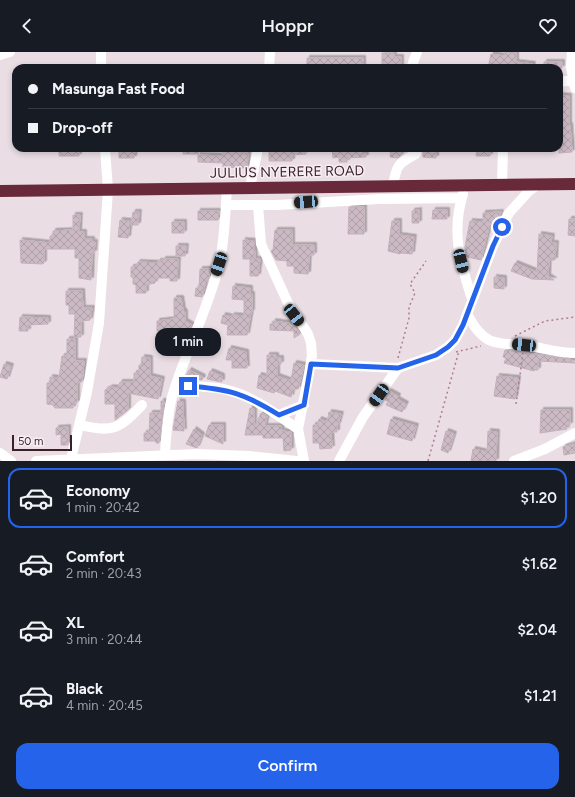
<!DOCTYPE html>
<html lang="en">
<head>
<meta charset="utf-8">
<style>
  :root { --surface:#171b24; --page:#242831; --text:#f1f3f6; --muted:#9ea1a6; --line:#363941; --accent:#2563eb }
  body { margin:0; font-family:Figtree,sans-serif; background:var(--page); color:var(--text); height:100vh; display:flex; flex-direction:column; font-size:15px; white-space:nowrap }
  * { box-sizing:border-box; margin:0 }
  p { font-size:13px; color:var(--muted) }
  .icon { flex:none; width:22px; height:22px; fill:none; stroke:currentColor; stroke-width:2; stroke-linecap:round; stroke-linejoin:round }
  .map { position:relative; height:409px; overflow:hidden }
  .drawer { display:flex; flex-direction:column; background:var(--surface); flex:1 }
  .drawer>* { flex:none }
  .hud { position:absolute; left:12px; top:12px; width:551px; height:88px; border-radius:12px; box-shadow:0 2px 6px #0003; display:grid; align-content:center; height:88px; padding:0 16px; background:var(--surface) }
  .scale { position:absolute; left:12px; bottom:10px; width:60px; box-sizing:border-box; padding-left:4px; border:2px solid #3b1f28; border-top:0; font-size:11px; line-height:14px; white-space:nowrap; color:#3b1f28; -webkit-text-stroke:3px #f7eef3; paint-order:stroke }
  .end { position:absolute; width:18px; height:18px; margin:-9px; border:5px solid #2563eb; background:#fff; box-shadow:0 0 0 2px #fff }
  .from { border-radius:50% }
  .bubble { position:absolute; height:28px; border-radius:12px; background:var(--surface); box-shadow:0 2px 6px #0003; font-size:13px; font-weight:600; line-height:28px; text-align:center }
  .car { position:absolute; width:12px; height:24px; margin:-12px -6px; border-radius:5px; box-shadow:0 0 3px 1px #0007; background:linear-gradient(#222 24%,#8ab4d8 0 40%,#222 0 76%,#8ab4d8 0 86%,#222 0) }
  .hud b { display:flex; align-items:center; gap:14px; height:38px; font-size:15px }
  .hud b+b { border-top:1px solid var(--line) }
  .hud i { width:10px; height:10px; background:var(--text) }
  ul { padding:7px 0 0; list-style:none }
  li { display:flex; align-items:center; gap:12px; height:60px; margin:0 8px 6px; padding:0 8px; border:2px solid transparent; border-radius:12px }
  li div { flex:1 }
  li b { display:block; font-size:15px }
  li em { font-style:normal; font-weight:600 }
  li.on { border-color:var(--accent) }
  li>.icon { width:36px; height:36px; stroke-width:1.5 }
  .action { display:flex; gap:8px; margin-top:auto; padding:8px 16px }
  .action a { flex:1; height:46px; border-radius:12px; background:var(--accent); color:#fff; font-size:16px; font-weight:600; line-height:46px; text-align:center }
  header { display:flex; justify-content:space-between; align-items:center; height:52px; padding:0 16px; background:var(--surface); font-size:18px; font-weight:600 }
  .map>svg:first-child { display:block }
  .building { fill:url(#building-cross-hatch); stroke:#c4b0ba; filter:url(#shadow) }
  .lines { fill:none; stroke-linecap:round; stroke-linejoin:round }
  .path { stroke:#b07c90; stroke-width:1.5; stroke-dasharray:2 3; stroke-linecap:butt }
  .street { stroke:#fff; stroke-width:10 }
  .highway { stroke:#68293a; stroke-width:12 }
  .route { stroke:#2563eb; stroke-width:5 }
  .labels { text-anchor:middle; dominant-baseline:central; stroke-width:3; stroke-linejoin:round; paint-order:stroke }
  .street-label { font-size:14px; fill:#3b1f28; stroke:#f7eef3 }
</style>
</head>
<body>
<header><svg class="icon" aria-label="back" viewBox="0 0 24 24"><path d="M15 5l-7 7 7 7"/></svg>Hoppr<svg class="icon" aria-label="heart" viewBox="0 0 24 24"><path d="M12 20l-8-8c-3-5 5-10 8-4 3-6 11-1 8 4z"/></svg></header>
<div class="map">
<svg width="575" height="409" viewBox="0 0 575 409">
  <defs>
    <pattern id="building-cross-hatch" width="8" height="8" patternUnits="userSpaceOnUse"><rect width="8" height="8" fill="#cbbac3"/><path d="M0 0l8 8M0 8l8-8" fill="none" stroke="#af9fa8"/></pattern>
    <filter id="shadow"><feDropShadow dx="2.5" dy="-2.5" stdDeviation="0" flood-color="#0004"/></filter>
  </defs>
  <rect width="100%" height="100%" fill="#eadee4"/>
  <path class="building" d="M505,0H516V10L533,12L532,16H488L491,2L504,4Z
    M382,1H394V5H401V16H382Z
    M307,6H363V15L340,13L327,14V16H307Z
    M544,10H562V16H544Z
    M559,43L569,44V73H570L572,100L559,101V74H562V58H560Z
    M59,96H79V104H59Z
    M119,96H135L134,106H119Z
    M183,96H198L199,102H183Z
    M223,96H240V101H248L247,116L223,115V111L198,110V103L223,104Z
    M269,96H306V102L292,103V109H269Z
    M332,96H365L366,105L347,106V110H339V105L333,106Z
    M391,96H401V103L398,106L390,105Z
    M423,96H436V106L423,105Z
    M477,96H490V104H476Z
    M349,155H364V182H348Z
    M419,158V171H412V159Z
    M433,158H447V167H432Z
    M198,159H219L218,168H198Z
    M133,160H139L138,173H131Z
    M501,160L495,175H489L481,208L467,205L465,195L470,169L483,170V161Z
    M73,163H80L79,180H84V187H92V190H95L94,201L92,200L91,228L79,226V206H75V197H44V211L42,212L21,211L20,188L50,191V184H53V179L73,178Z
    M569,167H575V184L568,183Z
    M120,168L130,169L128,186L118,185Z
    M392,169H399V183L414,185L412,202L400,201V202L388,199Z
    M172,170H184V181H172Z
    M275,178H292V193H314V203H309L308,222L294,221V214H287V209L276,208L271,199L273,198Z
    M539,182L552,184L551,191H556L555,208H549L548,224L554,228L532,227L511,219L515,211L537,220Z
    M243,188L254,189L255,207H243Z
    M176,194H186L185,204H176Z
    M163,207H178L177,229H170V226H155V231L146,233V241H136V233L133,232V225H131V215H135L138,210L158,211V209H163Z
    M250,207H260L258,224H250Z
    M200,217H211L208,228H206L202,245L195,244L196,236H199Z
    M494,225L504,226V237L494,236Z
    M233,234L250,236V242H252V260H251L247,283H227L228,273L221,271L223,263L232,265V263L244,264V248L232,247Z
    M66,239H82L83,256H92L90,268L81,269V285H74L75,262H69V253H66Z
    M174,246H181L183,258L185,260V269L192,273L187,282L183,280L157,279V269L174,267Z
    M20,265L48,266V272L28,273V279H19Z
    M273,269L294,272L300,282L294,286V279L270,278V272H273Z
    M67,287H75V309H84L82,330H77V351H73V356H55L53,353L47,352V331H50V325L59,326L62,304H67Z
    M229,296L246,300L247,316H232V308H226Z
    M505,298L570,307L575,311L538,309V318H534V319L504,311L506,306L503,305Z
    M267,303H276V306H281V312H277V324L291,329L294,311L304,313L298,337H293L291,345L275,339L274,341L257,336L259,323L267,325Z
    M142,305L150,306V324L162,327L158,347L128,341V358L115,368V352H105V338L111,335L118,336L120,330H134V321H139V313H141Z
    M4,312L11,314L7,327L0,325Z
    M189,318L203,325L202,328L185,326Z
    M210,319L222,324V330L207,327Z
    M497,324L518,326L515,347L494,344Z
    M389,339L398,344L397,347L406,352L402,360L386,353L388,349L385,348Z
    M161,349H164L159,391H156V389H144V381H149L150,361H161Z
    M178,349L183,350L184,379L173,378Z
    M250,356L254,357V377L261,361L267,364L265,374H281L282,379L291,380V398L284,399L283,386H263V383H245Z
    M541,358H570V373H566L567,377L540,381Z
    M329,360L341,362L338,373H337V380H331L332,396L320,397L319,391H313V373H317L319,367L327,370Z
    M391,367L416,374L412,389L387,382Z
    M209,373H223V392L205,384Z
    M68,375V393H61V382L56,383V376Z
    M194,377L202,383L197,396L186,392Z
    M446,379L454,382L448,401L441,398Z
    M488,379L497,380L496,409H471L473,397L487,400Z
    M574,392L575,401L564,403L563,395Z"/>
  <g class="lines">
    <path class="path" d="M515,284L545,269L575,265
      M456,300L481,294
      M398,306L409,266V255L415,241L410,232L426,209
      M516,352L523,301
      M428,409L459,299"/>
    <path class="street" d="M572,0L571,15L575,36
      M0,3L10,0
      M101,16V0
      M269,16L270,0
      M411,16L417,0
      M559,30L574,28
      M502,132L503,96
      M393,134C396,114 398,111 416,102L417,96
      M250,136L258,96
      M463,142C451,180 460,210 472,247
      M226,153H277L379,147L461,146
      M258,153L261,192L288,251L308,282L311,291L312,303L309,322L298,377L304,409
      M467,262C473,272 478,282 489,288C499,293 512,292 523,293C540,295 557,301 575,301
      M311,312L398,316
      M177,333C192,334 208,334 223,337C252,343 274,361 298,377
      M279,363L304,353
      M80,373C113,381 119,377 142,353
      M0,401L11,409
      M165,403C166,384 167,364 172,345C185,300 208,258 219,213C225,188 225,161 227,136
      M71,407L87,340L99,271L108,138L105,96
      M36,409L197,402L249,404L297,409
      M339,409L363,365L398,316L436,303L448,295L455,288L463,273L493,194L509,161L529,139L539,132
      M514,409L545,397L575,381"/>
    <path class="highway" d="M0,139L575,132"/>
  </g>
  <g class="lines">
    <path class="route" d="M188,334C228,337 244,341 279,363L304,353L311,312L398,316L436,303L448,295L455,288L463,273L493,194L502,175"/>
  </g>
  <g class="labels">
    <g class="street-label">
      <text transform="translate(287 120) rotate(-1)">JULIUS NYERERE ROAD</text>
    </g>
  </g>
</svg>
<div class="scale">50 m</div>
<i class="end from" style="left:502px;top:175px"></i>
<i class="end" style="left:188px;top:334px"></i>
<div class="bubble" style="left:155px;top:276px;width:66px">1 min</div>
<i class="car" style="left:306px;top:150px;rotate:266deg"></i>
<i class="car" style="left:461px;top:209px;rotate:167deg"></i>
<i class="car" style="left:219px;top:212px;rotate:198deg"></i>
<i class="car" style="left:294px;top:263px;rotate:142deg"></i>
<i class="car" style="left:524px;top:293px;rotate:276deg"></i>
<i class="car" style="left:379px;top:343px;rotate:215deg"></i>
<div class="hud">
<b><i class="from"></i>Masunga Fast Food</b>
<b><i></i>Drop-off</b>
</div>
</div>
<section class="drawer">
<ul>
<li class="on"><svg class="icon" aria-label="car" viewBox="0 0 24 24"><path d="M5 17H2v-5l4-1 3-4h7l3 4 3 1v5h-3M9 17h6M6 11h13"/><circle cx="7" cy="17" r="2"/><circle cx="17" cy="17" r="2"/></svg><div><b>Economy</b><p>1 min · 20:42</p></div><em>$1.20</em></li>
<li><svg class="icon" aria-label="car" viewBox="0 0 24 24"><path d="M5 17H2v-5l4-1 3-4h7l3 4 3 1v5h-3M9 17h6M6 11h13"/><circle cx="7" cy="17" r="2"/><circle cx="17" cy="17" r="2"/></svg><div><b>Comfort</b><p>2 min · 20:43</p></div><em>$1.62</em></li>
<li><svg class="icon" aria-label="car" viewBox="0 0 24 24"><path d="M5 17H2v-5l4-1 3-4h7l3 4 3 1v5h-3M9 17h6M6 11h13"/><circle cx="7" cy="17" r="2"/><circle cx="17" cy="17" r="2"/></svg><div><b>XL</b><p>3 min · 20:44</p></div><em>$2.04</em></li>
<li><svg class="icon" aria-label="car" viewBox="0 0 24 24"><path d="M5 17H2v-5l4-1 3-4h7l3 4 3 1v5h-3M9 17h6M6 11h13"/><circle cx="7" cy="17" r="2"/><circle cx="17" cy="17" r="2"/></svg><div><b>Black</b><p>4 min · 20:45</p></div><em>$1.21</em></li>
</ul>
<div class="action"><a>Confirm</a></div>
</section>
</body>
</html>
